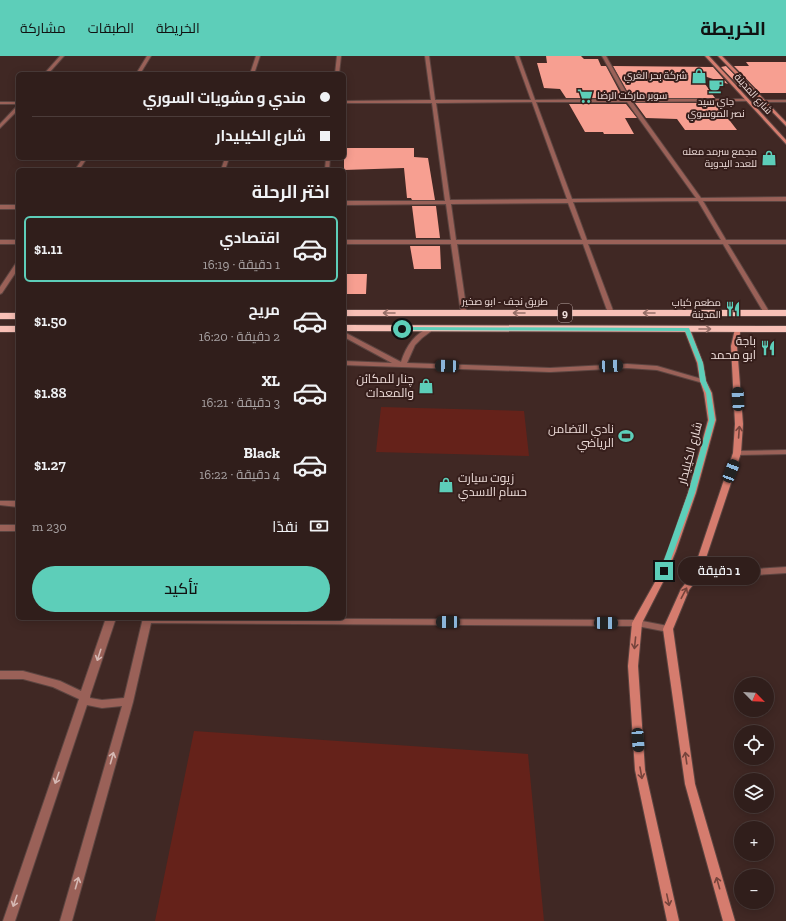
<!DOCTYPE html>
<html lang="ar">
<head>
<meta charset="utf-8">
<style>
  :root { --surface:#301e1b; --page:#3c2b28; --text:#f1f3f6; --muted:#a8a2a3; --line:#4b3c3a; --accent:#5dceb9 }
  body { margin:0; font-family:"Zilla Slab",Cairo,serif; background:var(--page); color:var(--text); direction:rtl; height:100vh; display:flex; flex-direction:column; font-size:15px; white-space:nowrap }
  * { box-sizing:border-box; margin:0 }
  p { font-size:13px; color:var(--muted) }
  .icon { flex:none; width:22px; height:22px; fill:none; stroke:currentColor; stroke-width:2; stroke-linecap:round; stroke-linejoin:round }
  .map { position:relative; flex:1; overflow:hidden; direction:ltr }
  .drawer { position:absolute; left:16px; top:112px; width:330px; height:452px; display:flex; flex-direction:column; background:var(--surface); border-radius:6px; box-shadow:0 2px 10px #0003,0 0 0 1px var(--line); direction:rtl }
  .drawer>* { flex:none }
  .guide { position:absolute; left:16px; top:16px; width:330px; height:88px; border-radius:6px; box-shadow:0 2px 10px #0003,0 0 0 1px var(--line); direction:rtl; display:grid; align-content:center; height:88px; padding:0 16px; background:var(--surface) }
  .needle { width:26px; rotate:114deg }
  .controls { position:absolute; left:734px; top:621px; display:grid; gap:8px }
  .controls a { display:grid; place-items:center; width:40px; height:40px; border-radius:50%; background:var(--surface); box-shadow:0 2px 10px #0003,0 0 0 1px var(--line); font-size:20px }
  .end { position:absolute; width:18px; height:18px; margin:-9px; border:5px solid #5dceb9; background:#111; box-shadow:0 0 0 2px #111 }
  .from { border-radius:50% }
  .bubble { position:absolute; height:28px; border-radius:14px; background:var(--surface); box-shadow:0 2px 10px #0003,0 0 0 1px var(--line); font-size:13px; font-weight:600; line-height:28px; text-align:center; direction:rtl }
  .car { position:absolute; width:12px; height:24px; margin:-12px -6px; border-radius:5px; box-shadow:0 0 3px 1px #0007; background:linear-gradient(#222 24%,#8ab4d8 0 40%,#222 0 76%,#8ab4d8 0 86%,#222 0) }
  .guide b { display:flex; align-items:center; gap:14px; height:38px; font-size:15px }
  .guide b+b { border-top:1px solid var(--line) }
  .guide i { width:10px; height:10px; background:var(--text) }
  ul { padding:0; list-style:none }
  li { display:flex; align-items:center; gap:12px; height:66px; margin:0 8px 6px; padding:0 8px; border:2px solid transparent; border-radius:6px }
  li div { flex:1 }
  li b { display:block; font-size:15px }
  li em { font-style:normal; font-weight:600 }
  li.current { border-color:var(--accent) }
  li>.icon { width:36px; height:36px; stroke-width:1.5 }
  h2 { padding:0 16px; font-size:18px; line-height:48px }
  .pay { display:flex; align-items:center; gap:10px; height:44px; padding:0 16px; font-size:15px }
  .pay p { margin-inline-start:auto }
  .button { display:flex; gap:8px; margin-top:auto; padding:8px 16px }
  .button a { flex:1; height:46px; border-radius:24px; background:var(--accent); color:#111; font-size:16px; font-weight:600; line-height:46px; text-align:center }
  header { display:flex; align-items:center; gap:24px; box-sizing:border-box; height:56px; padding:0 20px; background:var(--accent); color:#111 }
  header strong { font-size:19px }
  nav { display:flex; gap:22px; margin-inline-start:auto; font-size:14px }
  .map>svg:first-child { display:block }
  .green { fill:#65221a }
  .building { fill:#f79f91 }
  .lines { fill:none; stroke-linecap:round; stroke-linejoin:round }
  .street-casing { stroke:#5c4541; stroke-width:2 }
  .secondary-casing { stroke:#5c4541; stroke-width:2 }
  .highway-casing { stroke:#5c4541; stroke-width:2 }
  .street { fill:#9a6158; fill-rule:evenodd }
  .secondary { fill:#d57c6e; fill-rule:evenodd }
  .highway { fill:#f8c0b6; fill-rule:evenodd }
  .oneway { stroke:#976f68 }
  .oneway2 { stroke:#76443c }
  .oneway3 { stroke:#d5b8b3 }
  .route { fill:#5dceb9 }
  .labels { text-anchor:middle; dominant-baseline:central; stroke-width:4; stroke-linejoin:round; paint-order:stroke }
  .far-poi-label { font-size:10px; fill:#eeddda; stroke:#361e1b; text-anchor:end }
  .far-street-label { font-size:10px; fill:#eeddda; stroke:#361e1b }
  .shield { fill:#361e1b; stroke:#b7a4a1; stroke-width:1 }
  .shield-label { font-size:11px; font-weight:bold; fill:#eeddda }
  .poi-label { font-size:12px; fill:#eeddda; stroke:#361e1b; text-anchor:end }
  .street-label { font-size:12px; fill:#eeddda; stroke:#361e1b }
</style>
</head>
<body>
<header>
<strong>الخريطة</strong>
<nav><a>الخريطة</a><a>الطبقات</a><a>مشاركة</a></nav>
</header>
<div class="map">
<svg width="786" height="865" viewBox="0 0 786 865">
  <rect width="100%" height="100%" fill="#402824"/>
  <path class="green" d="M381,351L524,355L529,400L376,396Z
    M194,675L528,698L544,865H155Z"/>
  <path class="building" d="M546,0H581L584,3H598L601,10H606L623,42H566L560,33L544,32L537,7H547Z
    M746,6H786V37H760L734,10H749Z
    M613,10L713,11L728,28L698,18L715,42H631Z
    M726,10L749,34L740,31L721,11Z
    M635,47H719L723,52H720L737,74H685L677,63L646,62Z
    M569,48H626L637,62H625L634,78H604L603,76H585Z
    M344,92H414V101L428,102L435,144H412L411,142H407L404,112L344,114Z
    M412,150H436L440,182H416Z
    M410,190H440L441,213H414Z
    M344,218H367L366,238H344Z"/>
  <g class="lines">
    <g class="street-casing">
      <path id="street" d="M60,0H64L48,18H44Z
        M147,0H151L140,18H136Z
        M256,0H260L254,18H250Z
        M337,0H341L339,18H335Z
        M425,0H429L435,44H531L515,0H519L535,44L626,43L602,0H606L630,43H748L749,44L747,45L632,46L701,142L786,141V145H703L726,184H786V188H728L770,257L769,258L767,259L764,257L723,188H588L614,257L611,259L608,257L583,188H457L467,257L464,259L461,257L451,188H344V184H451L446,148L344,149V145H445L432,47H344V45L431,44ZM532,46L567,143L450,144L436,47ZM536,46H627L696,142L572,143ZM698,145L721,184H587L573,146ZM568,147L582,184H456L451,148Z
        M763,44H786V46H762L761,45Z
        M0,46H18V48H0Z
        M17,50H18V54L0,72V68Z
        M83,102H87L79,114H75Z
        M225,102H229L225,114H221Z
        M326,102H330L329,114H325Z
        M0,149H18V153H0Z
        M0,184H18V188H0Z
        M18,206V213L2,237L0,238V231L16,207Z
        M431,271L434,273L422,282L415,289L407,307L550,312L627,308L657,310L705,324L706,325L703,327L657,314L627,312L550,316L344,309V305L392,307L344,281V276L401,306C406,290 415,277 431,271Z
        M786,394V398L737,399L733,397L737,395Z
        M0,445H18V451L0,449Z
        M0,469H18V475H0Z
        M786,511V517L696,523L693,522L692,520L693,518L696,517Z
        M106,562H116L90,640V642L102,644L124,642L143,562L637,564L668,570L671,571L673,573L671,575L668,576L637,570L151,567L133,646L72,865H60L122,650L102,652L87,649L15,865H3L79,643L53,631L23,623H0V615H23L60,625L81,635Z"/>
    </g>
    <g class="secondary-casing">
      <path id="secondary" d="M705,0H709L786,84V88Z
        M718,0H722L786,66V70Z
        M687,271L690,273L703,307L706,325L712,337L716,364L696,437L676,495L663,526L642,567L638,610L645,714L679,865H667L635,714L628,610L632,567L655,526L668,495L688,437L708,364L704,337L700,325L697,307L684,273Z
        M738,271L741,273L737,290L743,368L741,397L700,520L689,534L673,573L695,728L735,865H723L685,728L663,573L681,533L692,519L733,397L735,368L731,290L735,273Z"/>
    </g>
    <g class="highway-casing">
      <path id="highway" d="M344,254H786V260H344Z
        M0,257H18V263H0Z
        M344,269L786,270V276L344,275Z
        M0,270H18V276H0Z"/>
    </g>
    <use href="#street" class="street"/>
    <use href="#secondary" class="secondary"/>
    <use href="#highway" class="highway"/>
  </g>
  <defs><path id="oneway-shaft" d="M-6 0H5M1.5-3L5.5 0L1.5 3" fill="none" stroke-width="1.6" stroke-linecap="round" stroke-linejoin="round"/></defs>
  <g class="oneway">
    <use href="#oneway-shaft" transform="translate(389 257) rotate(180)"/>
    <use href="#oneway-shaft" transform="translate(519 257) rotate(-180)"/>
    <use href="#oneway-shaft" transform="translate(649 257) rotate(180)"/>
    <use href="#oneway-shaft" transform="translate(705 273)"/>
  </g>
  <g class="oneway2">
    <use href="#oneway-shaft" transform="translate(739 376) rotate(-86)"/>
    <use href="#oneway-shaft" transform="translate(684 537) rotate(-62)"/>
    <use href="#oneway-shaft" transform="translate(635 587) rotate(96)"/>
    <use href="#oneway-shaft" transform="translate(686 702) rotate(-98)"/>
    <use href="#oneway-shaft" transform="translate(641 717) rotate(80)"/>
    <use href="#oneway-shaft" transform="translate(718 827) rotate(-106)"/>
    <use href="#oneway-shaft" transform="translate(668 844) rotate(78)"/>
  </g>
  <g class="oneway3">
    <use href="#oneway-shaft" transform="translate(99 599) rotate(108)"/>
    <use href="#oneway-shaft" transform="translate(112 702) rotate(-74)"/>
    <use href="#oneway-shaft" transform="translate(57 722) rotate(109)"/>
    <use href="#oneway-shaft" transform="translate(77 827) rotate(-74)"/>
    <use href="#oneway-shaft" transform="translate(15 845) rotate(109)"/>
  </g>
  <path class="route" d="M402,271L689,272L703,307L706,325L711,337L715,364L695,437L666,517H661L660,515L688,437L709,364L706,337L700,325L698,307L685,275L400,274V271Z"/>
  <defs>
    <g id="shop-bare" transform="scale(1.2)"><path d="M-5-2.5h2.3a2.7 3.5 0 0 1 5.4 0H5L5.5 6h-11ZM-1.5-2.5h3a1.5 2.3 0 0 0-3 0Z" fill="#5dceb9" stroke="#361e1b" stroke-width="2.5" paint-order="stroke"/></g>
    <g id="cafe-bare" transform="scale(1.2)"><path d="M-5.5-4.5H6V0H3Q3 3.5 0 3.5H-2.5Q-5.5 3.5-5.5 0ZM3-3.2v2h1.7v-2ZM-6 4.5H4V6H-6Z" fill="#5dceb9" stroke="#361e1b" stroke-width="2.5" paint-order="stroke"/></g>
    <g id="supermarket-bare" transform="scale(1.2)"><path d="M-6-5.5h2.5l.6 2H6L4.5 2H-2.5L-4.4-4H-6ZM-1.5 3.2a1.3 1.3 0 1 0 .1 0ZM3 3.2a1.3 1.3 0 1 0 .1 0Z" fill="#5dceb9" stroke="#361e1b" stroke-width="2.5" paint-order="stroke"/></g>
    <g id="restaurant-bare" transform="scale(1.2)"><path d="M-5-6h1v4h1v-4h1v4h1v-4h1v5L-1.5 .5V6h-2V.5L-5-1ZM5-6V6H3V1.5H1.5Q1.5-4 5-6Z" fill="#5dceb9" stroke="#361e1b" stroke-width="2.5" paint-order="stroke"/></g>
    <g id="stadium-bare" transform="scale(1.2)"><path d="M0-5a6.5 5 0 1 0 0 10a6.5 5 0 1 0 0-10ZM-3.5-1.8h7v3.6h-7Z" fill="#5dceb9" stroke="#361e1b" stroke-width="2.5" paint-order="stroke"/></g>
  </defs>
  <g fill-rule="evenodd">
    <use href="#shop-bare" x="699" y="20"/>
    <use href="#cafe-bare" x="716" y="30"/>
    <use href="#supermarket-bare" x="585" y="40"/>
    <use href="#shop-bare" x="769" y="102"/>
    <use href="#restaurant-bare" x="733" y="253"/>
    <use href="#restaurant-bare" x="768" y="292"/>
    <use href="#shop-bare" x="426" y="330"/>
    <use href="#stadium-bare" x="626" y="380"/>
    <use href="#shop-bare" x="446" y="429"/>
  </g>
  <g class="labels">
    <g class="far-poi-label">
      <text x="687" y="20">ِشركة بحر الغري</text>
      <text x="597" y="40" text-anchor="start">سوبر ماركت الرضا</text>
      <text x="716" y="46" text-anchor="middle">جاي سيد<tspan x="716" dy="12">نصر الموسوي</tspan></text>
      <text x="757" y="96">مجمع سرمد معله<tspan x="757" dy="12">للعدد اليدوية</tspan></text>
      <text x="721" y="247">مطعم كباب<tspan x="721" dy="12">المدينة</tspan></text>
    </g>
    <g class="far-street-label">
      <text transform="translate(753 38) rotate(48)">شارع المدينة</text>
      <text x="505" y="246">طريق نجف - ابو صخير</text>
    </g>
    <rect class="shield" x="558" y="248" width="14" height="18" rx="3"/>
    <g class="shield-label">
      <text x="565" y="257">9</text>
    </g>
    <g class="poi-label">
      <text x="756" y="285">باجة<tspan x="756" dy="14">ابو محمد</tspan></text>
      <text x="414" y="323">چنار للمكائن<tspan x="414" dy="14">والمعدات</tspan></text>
      <text x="614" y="373">نادي التضامن<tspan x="614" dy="14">الرياضي</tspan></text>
      <text x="458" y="422" text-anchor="start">زيوت سيارت<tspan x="458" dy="14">حسام الاسدي</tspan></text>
    </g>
    <g class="street-label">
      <text transform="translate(690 397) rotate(-75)">شارع الكيليدار</text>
    </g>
  </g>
</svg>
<div class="controls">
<a><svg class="needle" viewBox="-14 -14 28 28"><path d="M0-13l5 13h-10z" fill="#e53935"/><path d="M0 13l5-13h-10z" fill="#a8a2a3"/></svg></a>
<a><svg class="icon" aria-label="locate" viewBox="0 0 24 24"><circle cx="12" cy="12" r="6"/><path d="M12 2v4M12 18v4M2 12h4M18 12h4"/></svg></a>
<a><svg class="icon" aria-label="layers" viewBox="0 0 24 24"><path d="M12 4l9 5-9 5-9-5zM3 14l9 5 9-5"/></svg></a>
<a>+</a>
<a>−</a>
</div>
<i class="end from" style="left:402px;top:273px"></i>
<i class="end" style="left:664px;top:515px"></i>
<div class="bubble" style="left:678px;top:501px;width:82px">1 دقيقة</div>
<i class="car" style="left:447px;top:310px;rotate:272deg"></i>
<i class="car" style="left:611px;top:310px;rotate:87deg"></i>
<i class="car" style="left:738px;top:343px;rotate:357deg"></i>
<i class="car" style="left:731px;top:415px;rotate:21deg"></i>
<i class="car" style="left:448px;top:566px;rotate:270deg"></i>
<i class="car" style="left:606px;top:567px;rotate:90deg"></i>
<i class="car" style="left:638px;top:684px;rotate:176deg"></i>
<div class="guide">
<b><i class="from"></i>مندي و مشويات السوري</b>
<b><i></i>شارع الكيليدار</b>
</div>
<section class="drawer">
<h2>اختر الرحلة</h2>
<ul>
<li class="current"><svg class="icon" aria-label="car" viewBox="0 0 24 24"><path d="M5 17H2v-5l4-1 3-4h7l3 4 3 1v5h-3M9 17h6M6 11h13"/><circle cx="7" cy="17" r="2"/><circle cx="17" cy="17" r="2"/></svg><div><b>اقتصادي</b><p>1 دقيقة · 16:19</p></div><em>$1.11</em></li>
<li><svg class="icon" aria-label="car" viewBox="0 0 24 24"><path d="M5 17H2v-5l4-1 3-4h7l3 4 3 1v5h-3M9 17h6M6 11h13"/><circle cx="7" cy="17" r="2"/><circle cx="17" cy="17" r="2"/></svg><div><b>مريح</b><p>2 دقيقة · 16:20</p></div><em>$1.50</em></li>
<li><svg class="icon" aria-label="car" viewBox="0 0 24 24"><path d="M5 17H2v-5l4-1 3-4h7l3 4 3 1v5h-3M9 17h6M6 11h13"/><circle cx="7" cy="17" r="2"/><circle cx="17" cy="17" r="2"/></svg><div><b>XL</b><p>3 دقيقة · 16:21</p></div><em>$1.88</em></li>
<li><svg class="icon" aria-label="car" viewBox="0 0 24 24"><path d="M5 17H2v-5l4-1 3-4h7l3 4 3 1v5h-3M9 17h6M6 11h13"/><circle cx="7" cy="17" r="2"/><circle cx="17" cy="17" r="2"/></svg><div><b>Black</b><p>4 دقيقة · 16:22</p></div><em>$1.27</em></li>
</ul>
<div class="pay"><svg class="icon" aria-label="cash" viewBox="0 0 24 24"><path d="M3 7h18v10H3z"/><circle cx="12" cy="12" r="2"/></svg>نقدًا<p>230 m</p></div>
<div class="button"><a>تأكيد</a></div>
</section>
</div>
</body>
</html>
